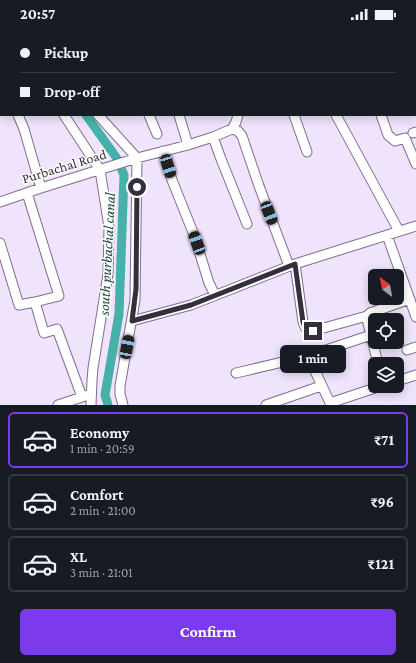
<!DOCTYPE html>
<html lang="en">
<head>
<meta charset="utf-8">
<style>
  :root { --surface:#171b24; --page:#242831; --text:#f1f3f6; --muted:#9ea1a6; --line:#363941; --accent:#7c3aed }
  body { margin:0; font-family:"Crimson Pro",serif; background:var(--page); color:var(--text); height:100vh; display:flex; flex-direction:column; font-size:15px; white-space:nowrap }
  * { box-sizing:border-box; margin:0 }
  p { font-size:13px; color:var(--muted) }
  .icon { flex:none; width:22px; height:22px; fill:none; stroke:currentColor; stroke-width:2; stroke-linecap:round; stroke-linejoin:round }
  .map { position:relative; height:377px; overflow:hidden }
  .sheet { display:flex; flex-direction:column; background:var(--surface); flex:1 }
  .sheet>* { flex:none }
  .guide { position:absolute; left:0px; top:0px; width:416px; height:88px; box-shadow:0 2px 10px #0003; display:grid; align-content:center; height:88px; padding:0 20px; background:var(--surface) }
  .needle { width:26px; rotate:328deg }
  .tools { position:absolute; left:368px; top:241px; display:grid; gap:8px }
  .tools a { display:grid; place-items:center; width:36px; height:36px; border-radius:6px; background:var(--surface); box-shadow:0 2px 10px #0003; font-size:20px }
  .end { position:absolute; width:18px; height:18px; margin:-9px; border:5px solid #352e3d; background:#fff; box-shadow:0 0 0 2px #fff }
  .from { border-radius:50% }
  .bubble { position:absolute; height:28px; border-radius:6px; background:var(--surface); box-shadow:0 2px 10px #0003; font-size:13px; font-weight:700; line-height:28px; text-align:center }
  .car { position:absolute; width:12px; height:24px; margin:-12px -6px; border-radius:5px; box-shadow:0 0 3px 1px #0007; background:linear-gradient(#222 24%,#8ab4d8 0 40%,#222 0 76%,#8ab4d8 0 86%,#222 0) }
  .guide b { display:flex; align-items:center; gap:14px; height:38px; font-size:15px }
  .guide b+b { border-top:1px solid var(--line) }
  .guide i { width:10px; height:10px; background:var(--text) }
  ul { padding:7px 0 0; list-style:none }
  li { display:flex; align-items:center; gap:12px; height:56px; margin:0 8px 6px; padding:0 12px; border:2px solid var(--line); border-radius:6px }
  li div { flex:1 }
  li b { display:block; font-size:15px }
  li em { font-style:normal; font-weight:700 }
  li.current { border-color:var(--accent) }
  li>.icon { width:36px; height:36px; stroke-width:1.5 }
  .button { display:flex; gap:8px; margin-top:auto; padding:8px 20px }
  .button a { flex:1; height:46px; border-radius:6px; background:var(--accent); color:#fff; font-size:16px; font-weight:700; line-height:46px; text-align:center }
  .status { display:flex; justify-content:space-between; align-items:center; height:28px; padding:0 20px; background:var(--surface); direction:ltr }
  .status svg { height:11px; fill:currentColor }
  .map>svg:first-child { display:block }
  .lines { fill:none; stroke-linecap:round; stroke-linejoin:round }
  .canal { stroke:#45b1a8; stroke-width:9 }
  .minor-casing { stroke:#7f6d90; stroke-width:11 }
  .minor { stroke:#fff; stroke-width:9 }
  .route { stroke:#352e3d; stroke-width:5 }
  .labels { text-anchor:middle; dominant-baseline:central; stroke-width:3; stroke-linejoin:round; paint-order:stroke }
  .street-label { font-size:14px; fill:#352e3d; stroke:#fff }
  .water-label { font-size:15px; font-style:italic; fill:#164642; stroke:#fff }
</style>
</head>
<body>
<div class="status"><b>20:57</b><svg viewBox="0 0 49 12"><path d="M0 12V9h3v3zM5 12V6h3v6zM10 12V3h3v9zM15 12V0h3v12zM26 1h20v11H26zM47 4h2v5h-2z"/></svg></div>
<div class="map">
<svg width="416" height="377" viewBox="0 0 416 377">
  <rect width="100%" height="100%" fill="#efe4fb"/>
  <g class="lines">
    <path class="canal" d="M23,0V1
      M86,87L116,129L124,147L119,286L105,367L108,377"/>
    <g class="minor-casing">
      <path id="minor" d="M4,0V1
        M35,0L36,1
        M79,0L80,1
        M222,0V1
        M136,1L139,0
        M415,12H416
        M0,38L1,40
        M415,79H416
        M18,87L24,101L41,160
        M64,87L100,142L109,199L108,246L93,340L92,352L91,377
        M98,87L137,130L135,272L120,358V366L123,377
        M149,87L157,106
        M179,87L188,117
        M294,87L307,124
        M336,87L399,203
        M381,87L388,107L395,113L405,110L416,136
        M232,101L238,103L242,108L259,158L289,238
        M413,105L416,104
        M213,109L221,131L247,196
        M163,123L172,152L194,207L209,255L215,267
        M27,165L59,268L35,274L44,305L57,301L82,369
        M0,174L41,160L137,130L188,117L213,109L232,101L236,94L238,87
        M387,207L416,289
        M0,215L19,277L35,274
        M295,236L303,294C305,299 306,304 313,303L367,288
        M132,293L191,277L295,236L416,198
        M407,322L416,319
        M308,328L371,307
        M378,336L367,291V288L370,285L410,271
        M236,345L308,328L331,377
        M397,353L416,347
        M330,375L381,358
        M58,377L88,367
        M266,377L321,358"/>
    </g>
    <use href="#minor" class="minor"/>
  </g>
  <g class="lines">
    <path class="route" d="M137,159L136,261L132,293L191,277L295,236L303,294C305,300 306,304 313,303"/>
  </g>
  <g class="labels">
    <g class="street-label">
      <text transform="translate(64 138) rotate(-17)">Purbachal Road</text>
    </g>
    <g class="water-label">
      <text transform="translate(107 226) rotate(-87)">south purbachal canal</text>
    </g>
  </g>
</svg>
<div class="tools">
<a><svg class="needle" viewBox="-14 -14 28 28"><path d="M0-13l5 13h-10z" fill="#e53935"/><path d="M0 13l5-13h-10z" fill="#9ea1a6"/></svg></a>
<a><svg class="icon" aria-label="locate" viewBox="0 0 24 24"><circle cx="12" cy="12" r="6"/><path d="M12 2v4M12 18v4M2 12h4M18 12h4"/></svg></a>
<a><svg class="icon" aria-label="layers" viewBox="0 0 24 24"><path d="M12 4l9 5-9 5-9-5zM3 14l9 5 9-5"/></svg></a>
</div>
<i class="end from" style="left:137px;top:159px"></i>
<i class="end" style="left:313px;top:303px"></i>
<div class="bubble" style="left:280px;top:317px;width:66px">1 min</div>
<i class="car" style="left:168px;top:138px;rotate:163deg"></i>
<i class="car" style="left:269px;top:185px;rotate:159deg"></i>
<i class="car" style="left:197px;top:215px;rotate:340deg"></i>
<i class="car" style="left:127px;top:319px;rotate:11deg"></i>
<div class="guide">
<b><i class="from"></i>Pickup</b>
<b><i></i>Drop-off</b>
</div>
</div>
<section class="sheet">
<ul>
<li class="current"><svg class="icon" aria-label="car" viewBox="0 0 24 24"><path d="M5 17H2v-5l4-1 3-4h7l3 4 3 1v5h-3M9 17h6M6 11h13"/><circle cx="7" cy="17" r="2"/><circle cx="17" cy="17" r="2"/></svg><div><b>Economy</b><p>1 min · 20:59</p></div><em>₹71</em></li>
<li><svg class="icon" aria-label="car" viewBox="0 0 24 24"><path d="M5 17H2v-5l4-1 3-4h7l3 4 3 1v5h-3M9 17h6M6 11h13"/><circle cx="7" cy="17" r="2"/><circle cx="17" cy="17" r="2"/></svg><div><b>Comfort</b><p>2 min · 21:00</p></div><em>₹96</em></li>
<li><svg class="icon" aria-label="car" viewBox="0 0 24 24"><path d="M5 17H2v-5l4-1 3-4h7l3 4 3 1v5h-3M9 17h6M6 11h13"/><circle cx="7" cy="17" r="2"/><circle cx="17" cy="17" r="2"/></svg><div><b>XL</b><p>3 min · 21:01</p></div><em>₹121</em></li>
</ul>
<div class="button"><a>Confirm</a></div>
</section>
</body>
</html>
